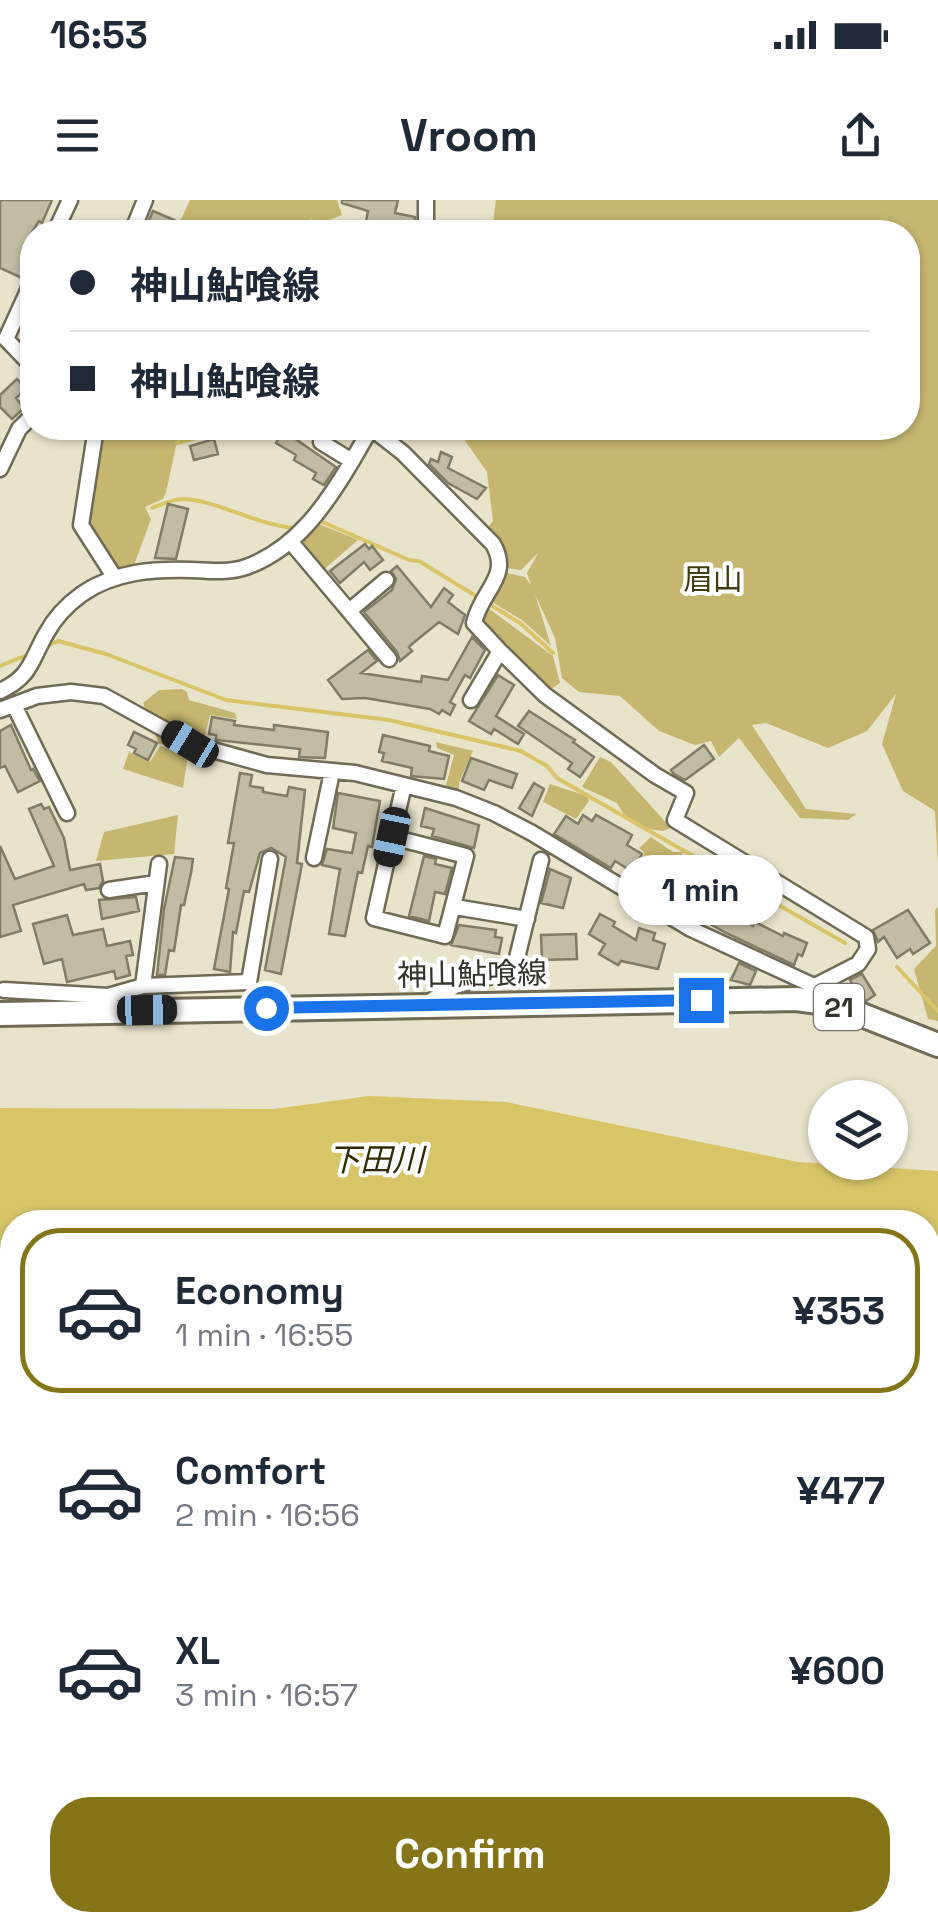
<!DOCTYPE html>
<html lang="en">
<head>
<meta charset="utf-8">
<style>
  :root { --surface:#fff; --page:#f2f2f3; --text:#1f2937; --muted:#747a83; --line:#e0e1e3; --accent:#857518 }
  body { margin:0; font-family:"Space Grotesk","Noto Sans JP",sans-serif; background:var(--page); color:var(--text); height:100vh; display:flex; flex-direction:column; font-size:38px; white-space:nowrap }
  * { box-sizing:border-box; margin:0 }
  p { font-size:32px; color:var(--muted) }
  .icon { flex:none; width:55px; height:55px; fill:none; stroke:currentColor; stroke-width:2; stroke-linecap:round; stroke-linejoin:round }
  .map { position:relative; flex:1; overflow:hidden }
  .side { position:absolute; left:0px; top:1010px; width:940px; height:722px; display:flex; flex-direction:column; background:var(--surface); border-radius:40px 40px 0 0; box-shadow:0 2px 8px #0004 }
  .side>* { flex:none }
  .hud { position:absolute; left:20px; top:20px; width:900px; height:220px; border-radius:40px; box-shadow:0 2px 8px #0004; display:grid; align-content:center; height:220px; padding:0 50px; background:var(--surface) }
  .controls { position:absolute; left:808px; top:880px; display:grid; gap:20px }
  .controls a { display:grid; place-items:center; width:100px; height:100px; border-radius:50%; background:var(--surface); box-shadow:0 2px 8px #0004; font-size:50px }
  .end { position:absolute; width:45px; height:45px; margin:-22px; border:12px solid #1a73e8; background:#fff; box-shadow:0 0 0 5px #fff }
  .from { border-radius:50% }
  .bubble { position:absolute; height:70px; border-radius:35px; background:var(--surface); box-shadow:0 2px 8px #0004; font-size:32px; font-weight:700; line-height:70px; text-align:center }
  .car { position:absolute; width:30px; height:60px; margin:-30px -15px; border-radius:12px; box-shadow:0 0 8px 2px #0007; background:linear-gradient(#222 24%,#8ab4d8 0 40%,#222 0 76%,#8ab4d8 0 86%,#222 0) }
  .hud b { display:flex; align-items:center; gap:35px; height:95px; font-size:38px }
  .hud b+b { border-top:2px solid var(--line) }
  .hud i { width:25px; height:25px; background:var(--text) }
  ul { padding:18px 0 0; list-style:none }
  li { display:flex; align-items:center; gap:30px; height:165px; margin:0 20px 15px; padding:0 30px; border:5px solid transparent; border-radius:40px }
  li div { flex:1 }
  li b { display:block; font-size:38px }
  li em { font-style:normal; font-weight:700 }
  li.current { border-color:var(--accent) }
  li>.icon { width:90px; height:90px; stroke-width:1.5 }
  .action { display:flex; gap:20px; margin-top:auto; padding:20px 50px }
  .action a { flex:1; height:115px; border-radius:40px; background:var(--accent); color:#fff; font-size:40px; font-weight:700; line-height:115px; text-align:center }
  .status { display:flex; justify-content:space-between; align-items:center; height:70px; padding:0 50px; background:var(--surface); direction:ltr }
  .status svg { height:28px; fill:currentColor }
  header { display:flex; justify-content:space-between; align-items:center; height:130px; padding:0 50px; background:var(--surface); font-size:45px; font-weight:700 }
  .map>svg:first-child { display:block }
  .green { fill:#c5b770 }
  .water { fill:#d7c568 }
  .lines { fill:none; stroke-linecap:round; stroke-linejoin:round }
  .stream { stroke:#d7c568; stroke-width:4 }
  .building { fill:#c1bca4; stroke:#807c66; stroke-width:2.5 }
  .minor-casing { stroke:#6f6b55; stroke-width:19 }
  .secondary-casing { stroke:#6f6b55; stroke-width:25 }
  .primary-casing { stroke:#6f6b55; stroke-width:28 }
  .trunk-casing { stroke:#6f6b55; stroke-width:28 }
  .path { stroke:#a6a290; stroke-width:2.5; stroke-dasharray:8 5; stroke-linecap:butt }
  .minor { stroke:#fff; stroke-width:14 }
  .secondary { stroke:#fff; stroke-width:20 }
  .primary { stroke:#fff; stroke-width:22 }
  .trunk { stroke:#fff; stroke-width:22 }
  .route { stroke:#1a73e8; stroke-width:12 }
  .labels { text-anchor:middle; dominant-baseline:central; stroke-width:8; stroke-linejoin:round; paint-order:stroke }
  .shield { fill:#fff; stroke:#72706a; stroke-width:2.5 }
  .shield-label { font-size:28px; font-weight:bold; fill:#35332a }
  .park-label { font-size:30px; fill:#423b12; stroke:#fff }
  .street-label { font-size:30px; fill:#35332a; stroke:#fff }
  .water-label { font-size:32px; font-style:italic; fill:#322b01; stroke:#fff }
</style>
</head>
<body>
<div class="status"><b>16:53</b><svg viewBox="0 0 49 12"><path d="M0 12V9h3v3zM5 12V6h3v6zM10 12V3h3v9zM15 12V0h3v12zM26 1h20v11H26zM47 4h2v5h-2z"/></svg></div>
<header><svg class="icon" aria-label="menu" viewBox="0 0 24 24"><path d="M4 6h16M4 12h16M4 18h16"/></svg>Vroom<svg class="icon" aria-label="share" viewBox="0 0 24 24"><path d="M12 15V3M7 8l5-5 5 5M5 13v7h14v-7"/></svg></header>
<div class="map">
<svg width="938" height="1732" viewBox="0 0 938 1732">
  <rect width="100%" height="100%" fill="#e8e3cb"/>
  <path class="green" d="M190,0H337L342,15L318,24L310,17L320,32H175Z
    M496,0H938V664L935,611L903,591L882,544L896,494L867,531L828,548L766,523L752,525L806,609L856,614L848,620L800,618L739,538L719,557L711,541L695,545L659,531L620,496L579,492L562,478L555,438L535,394L551,446L522,420L487,399L503,372L525,377L531,385L527,373L538,353L521,370L507,368L485,332L493,321L487,272L456,228H908V32H492Z
    M105,228H197L178,237L166,292L163,299L145,307L151,319L133,368H118L86,324L93,262Z
    M319,324L358,340L321,372L300,346V341Z
    M484,405L553,456L560,483L548,491L487,430L481,419Z
    M182,489L187,492L189,500L235,513L237,519L210,515L205,536L186,546L159,544L143,503L159,490Z
    M436,542L473,551L459,582V591L448,588L446,585L454,555L437,548Z
    M160,546L188,555L183,588L123,569L129,552L150,562Z
    M600,557L611,562L671,628L663,631L640,628L627,620L617,603L582,587Z
    M550,584L587,596L589,601L576,619L543,602Z
    M178,615L174,654L96,661L104,632Z
    M651,637L673,652H683L663,694L660,690L666,675L656,660L640,667L634,678L629,677L645,653L639,648Z
    M938,707V821L928,819L914,769L936,746L935,710Z
    M12,1421V1482H0V1422Z"/>
  <path class="water" d="M369,896L506,902L798,962L938,971V1138L928,1141V1022H12V1324L0,1326V908L274,909Z"/>
  <g class="lines">
    <path class="stream" d="M177,243L234,228
      M152,308C162,304 173,299 183,299C217,300 256,325 295,328
      M316,319L409,360L419,361L520,423L553,453
      M45,447L58,441L106,454L226,500L389,520L521,551L547,566L557,578L845,743
      M0,466L32,453
      M897,767L938,811"/>
  </g>
  <path class="building" d="M0,0H52L42,23L39,21L32,32V72L22,78L0,68Z
    M342,0H398L395,13L415,17V30L394,26L393,32H364L368,11L342,3Z
    M153,11L174,20L168,32H144Z
    M17,179L26,189L16,198L24,208L12,219L0,207V195Z
    M285,228L301,233L297,240L336,267L324,285L313,279L316,273L294,260L296,255L276,243Z
    M214,239L218,254L194,260L190,246Z
    M441,252L452,257L448,268L486,288L477,299L448,283L429,264L431,259L438,262Z
    M168,304L188,309L176,359L155,358Z
    M365,344L369,349L372,346L383,360L370,370L364,362L340,383L330,371Z
    M397,366L431,407L444,388L453,395L448,402L465,415L458,434L439,422L412,444L409,447L412,451L400,461L397,452L364,412L392,390L396,379L391,371Z
    M472,437L485,450L470,478L465,475L450,502L455,505L450,515L442,510L439,514L430,509L365,498L342,499L328,480L368,450L377,461L361,473L421,482L422,476L448,480Z
    M498,475L514,485L496,516L524,534L518,544L494,529L491,534L469,521Z
    M529,511L575,540L573,542L594,557L580,577L568,569L572,563L518,526Z
    M212,517L235,521L234,525L274,530V525L328,532L325,558L299,557L300,549L216,540V535L209,534Z
    M11,525L31,570L33,569L40,581L18,592L5,566L0,568V531Z
    M134,532L157,543L148,560L134,553L136,549L128,545Z
    M383,535L430,546L429,551L449,556L444,579L411,576L412,568L382,561L384,553L379,552Z
    M704,545L714,559L685,580L674,574L671,570Z
    M471,558L517,574L512,588L489,580L484,590L462,581Z
    M240,573L252,575L250,586L263,588V592L287,596L289,587L305,590L297,663L302,664L281,774L265,770L286,657L271,648L260,653L249,692L244,691L236,733L233,732L230,772L214,769L229,689L226,688L234,643H228Z
    M534,583L544,589L532,616L519,608Z
    M338,593L380,601L372,647L368,646L362,673L358,672L345,736L329,734L340,669L322,665L327,649L352,653L356,633L333,628Z
    M41,604L44,609L49,607L64,638L70,670L100,664L103,681L99,688L86,690L84,684L13,705L21,731L0,737V646L15,679L54,666L29,609Z
    M425,608L479,625L474,648L432,636L434,629L421,626Z
    M583,615L592,621L596,615L632,635L627,645L642,654L638,661L682,683L701,698L694,712L637,680L639,676L615,661L611,668L554,634L566,616L578,624Z
    M424,656L436,659L435,664L452,668L445,694L435,692L429,721L409,716Z
    M175,657L193,659L191,673L184,705H181L174,751L169,750L165,775H157L164,709Z
    M550,669L571,678L563,708L541,703Z
    M136,697L139,711L102,719L99,700Z
    M723,707L753,726L755,722L783,736L784,733L807,743L802,756L798,754L794,765L726,733L712,725Z
    M908,710L930,743L913,754L910,749L897,758L884,737L878,742L873,730Z
    M600,714L615,722L613,726L636,740L639,728L655,733L653,740L665,744L658,769L621,761L618,765L599,754L605,744L589,734Z
    M67,715L73,735L103,729L107,746L130,741L133,755L126,756L130,775L116,779L114,771L67,782L62,759L44,764L33,724Z
    M459,725L496,730L495,737L502,738L499,754L451,745Z
    M576,734L577,759L542,760L541,735Z
    M739,763L756,771L750,785L731,780Z
    M862,774L875,795L866,801L861,799L850,780Z"/>
  <g class="lines">
    <g class="minor-casing">
      <path id="minor" d="M55,32L70,0
        M132,32L145,0
        M426,32V0
        M32,82L6,139L32,166
        M96,228L81,325L115,378
        M352,261L371,228L403,253L493,344C512,377 481,390 474,423L500,451L471,500
        M0,269L19,229L32,216
        M290,341L349,411L386,380
        M349,411L389,459
        M500,451L545,495L655,575L686,593L675,620L866,737L868,749L858,764L815,786
        M0,491C31,477 31,460 46,434C54,419 68,404 82,394C115,371 154,369 192,370C209,371 229,373 246,367C296,349 326,305 352,261L321,242
        M14,505L67,613
        M0,510L37,496L71,492L104,496L191,544L267,565L355,573L456,598L494,613L532,633L691,729L825,791L833,804
        M392,637L374,718L445,736L466,656L392,637L404,585
        M314,658L332,572
        M109,690L156,683
        M455,707L527,719
        M143,786L249,782L270,659
        M4,790L108,796
        M426,804L455,786L514,770L541,660
        M107,811L108,796L143,786L159,664
        M512,1732L535,1720"/>
    </g>
    <g class="secondary-casing">
      <path id="secondary" d="M0,1546L12,1547
        M928,1630L938,1631"/>
    </g>
    <g class="primary-casing">
      <path id="primary" d="M0,814L796,799L834,804L938,845"/>
    </g>
    <g class="trunk-casing">
      <path id="trunk" d="M857,1732L863,1720"/>
    </g>
    <path class="path" d="M34,1720V1732
      M548,1724L558,1732"/>
    <use href="#minor" class="minor"/>
    <use href="#secondary" class="secondary"/>
    <use href="#primary" class="primary"/>
    <use href="#trunk" class="trunk"/>
  </g>
  <g class="lines">
    <path class="route" d="M266,808L701,800"/>
  </g>
  <g class="labels">
    <rect class="shield" x="814" y="784" width="50" height="46" rx="8"/>
    <g class="shield-label">
      <text x="839" y="807">21</text>
    </g>
    <g class="park-label">
      <text x="713" y="379">眉山</text>
    </g>
    <g class="street-label">
      <text transform="translate(472 774) rotate(-1)">神山鮎喰線</text>
    </g>
    <g class="water-label">
      <text x="376" y="960">下田川</text>
    </g>
  </g>
</svg>
<div class="controls">
<a><svg class="icon" aria-label="layers" viewBox="0 0 24 24"><path d="M12 4l9 5-9 5-9-5zM3 14l9 5 9-5"/></svg></a>
</div>
<i class="end from" style="left:266px;top:808px"></i>
<i class="end" style="left:701px;top:800px"></i>
<div class="bubble" style="left:618px;top:655px;width:165px">1 min</div>
<i class="car" style="left:190px;top:544px;rotate:301deg"></i>
<i class="car" style="left:392px;top:637px;rotate:192deg"></i>
<i class="car" style="left:147px;top:810px;rotate:89deg"></i>
<div class="hud">
<b><i class="from"></i>神山鮎喰線</b>
<b><i></i>神山鮎喰線</b>
</div>
<section class="side">
<ul>
<li class="current"><svg class="icon" aria-label="car" viewBox="0 0 24 24"><path d="M5 17H2v-5l4-1 3-4h7l3 4 3 1v5h-3M9 17h6M6 11h13"/><circle cx="7" cy="17" r="2"/><circle cx="17" cy="17" r="2"/></svg><div><b>Economy</b><p>1 min · 16:55</p></div><em>¥353</em></li>
<li><svg class="icon" aria-label="car" viewBox="0 0 24 24"><path d="M5 17H2v-5l4-1 3-4h7l3 4 3 1v5h-3M9 17h6M6 11h13"/><circle cx="7" cy="17" r="2"/><circle cx="17" cy="17" r="2"/></svg><div><b>Comfort</b><p>2 min · 16:56</p></div><em>¥477</em></li>
<li><svg class="icon" aria-label="car" viewBox="0 0 24 24"><path d="M5 17H2v-5l4-1 3-4h7l3 4 3 1v5h-3M9 17h6M6 11h13"/><circle cx="7" cy="17" r="2"/><circle cx="17" cy="17" r="2"/></svg><div><b>XL</b><p>3 min · 16:57</p></div><em>¥600</em></li>
</ul>
<div class="action"><a>Confirm</a></div>
</section>
</div>
</body>
</html>
